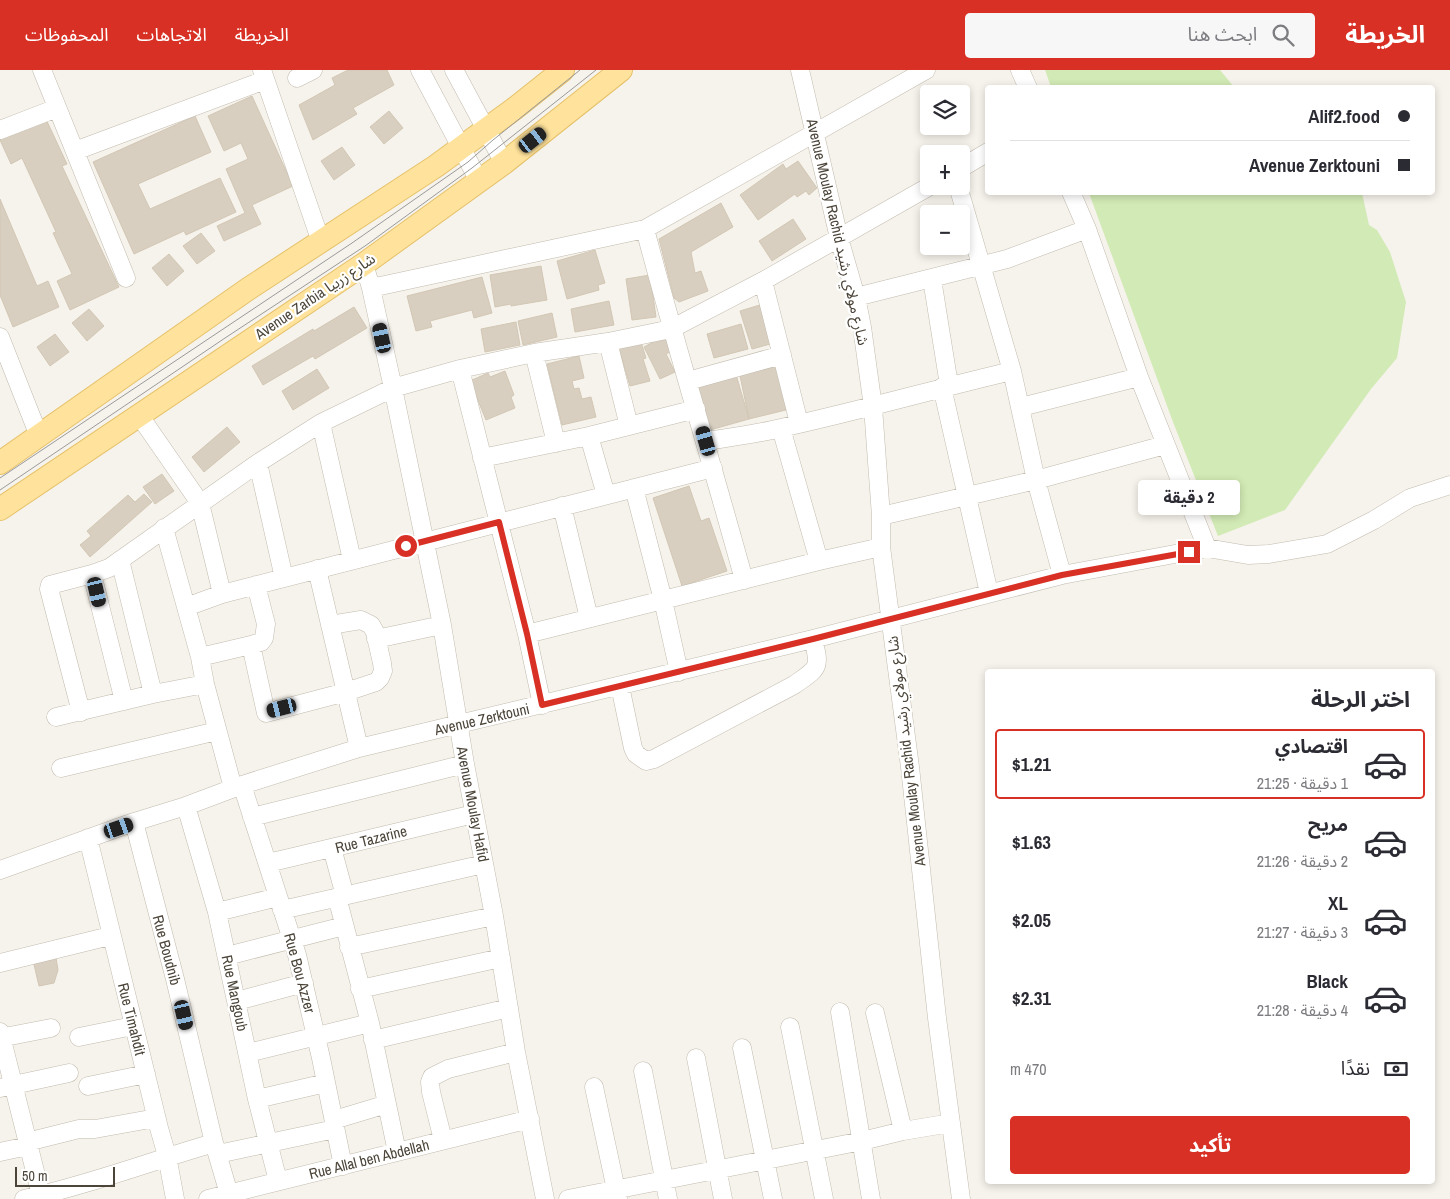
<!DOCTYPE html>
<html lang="ar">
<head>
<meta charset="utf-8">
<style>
  :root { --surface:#fff; --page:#f7f7f7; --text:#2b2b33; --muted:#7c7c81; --line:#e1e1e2; --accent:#d93025 }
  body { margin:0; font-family:"Archivo Narrow","Noto Sans Arabic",sans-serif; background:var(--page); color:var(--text); direction:rtl; height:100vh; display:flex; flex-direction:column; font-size:19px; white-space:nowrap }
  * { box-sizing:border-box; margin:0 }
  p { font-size:16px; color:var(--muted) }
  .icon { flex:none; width:28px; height:28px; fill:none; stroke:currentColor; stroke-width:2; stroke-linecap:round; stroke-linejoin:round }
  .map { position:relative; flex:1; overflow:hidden; direction:ltr }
  .panel { position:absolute; left:985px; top:599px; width:450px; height:515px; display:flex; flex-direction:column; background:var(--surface); border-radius:5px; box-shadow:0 2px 8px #0003; direction:rtl }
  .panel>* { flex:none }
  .banner { position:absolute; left:985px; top:15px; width:450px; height:110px; border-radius:5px; box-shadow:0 2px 8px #0003; direction:rtl; display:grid; align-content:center; height:110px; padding:0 25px; background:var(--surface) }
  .buttons { position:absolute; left:920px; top:15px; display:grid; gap:10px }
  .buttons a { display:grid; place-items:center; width:50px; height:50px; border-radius:5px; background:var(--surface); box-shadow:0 2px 8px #0003; font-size:25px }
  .scale { position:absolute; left:15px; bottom:12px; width:100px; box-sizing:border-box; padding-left:5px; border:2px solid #4b4439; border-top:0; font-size:14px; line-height:18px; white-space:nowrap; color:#4b4439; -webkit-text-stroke:4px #fff; paint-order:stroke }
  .end { position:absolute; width:22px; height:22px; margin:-11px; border:6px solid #d93025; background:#fff; box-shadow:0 0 0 2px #fff }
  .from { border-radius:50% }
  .bubble { position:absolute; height:35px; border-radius:5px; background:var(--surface); box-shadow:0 2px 8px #0003; font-size:16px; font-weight:700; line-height:35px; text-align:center; direction:rtl }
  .car { position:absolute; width:15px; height:30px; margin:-15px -8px; border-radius:6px; box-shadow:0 0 4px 1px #0007; background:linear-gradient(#222 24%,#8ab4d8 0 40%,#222 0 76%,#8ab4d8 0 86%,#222 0) }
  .banner b { display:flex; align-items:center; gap:18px; height:48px; font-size:19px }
  .banner b+b { border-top:1px solid var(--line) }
  .banner i { width:12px; height:12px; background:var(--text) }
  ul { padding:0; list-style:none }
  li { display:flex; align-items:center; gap:15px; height:70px; margin:0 10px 8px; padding:0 15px; border:2px solid transparent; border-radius:5px }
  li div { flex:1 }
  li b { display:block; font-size:19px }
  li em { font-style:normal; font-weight:700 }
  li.current { border-color:var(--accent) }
  li>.icon { width:45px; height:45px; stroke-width:1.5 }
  h2 { padding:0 25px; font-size:22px; line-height:60px }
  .pay { display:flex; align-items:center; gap:12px; height:55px; padding:0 25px; font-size:19px }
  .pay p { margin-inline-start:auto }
  .cta { display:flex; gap:10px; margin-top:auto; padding:10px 25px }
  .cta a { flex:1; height:58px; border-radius:5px; background:var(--accent); color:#fff; font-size:20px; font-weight:700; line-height:58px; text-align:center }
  header { display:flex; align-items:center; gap:30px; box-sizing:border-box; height:70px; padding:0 25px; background:var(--accent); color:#fff }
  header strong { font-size:24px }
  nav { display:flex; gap:28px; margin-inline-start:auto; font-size:18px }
  .search { width:350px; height:45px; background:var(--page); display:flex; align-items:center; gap:12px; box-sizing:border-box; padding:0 18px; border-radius:5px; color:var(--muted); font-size:19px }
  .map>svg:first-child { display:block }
  .green { fill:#d2eab5 }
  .building { fill:#d8cfc1; stroke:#d3c7b4 }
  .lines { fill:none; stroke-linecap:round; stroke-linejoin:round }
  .minor-casing { stroke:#c2bbae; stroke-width:19 }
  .major-casing { stroke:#e6c16a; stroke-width:24 }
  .minor { stroke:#fff; stroke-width:18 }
  .major { stroke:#ffe39c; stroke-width:22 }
  .tram { stroke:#9a9a9a; stroke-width:1 }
  .route { stroke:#d93025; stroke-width:6 }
  .labels { text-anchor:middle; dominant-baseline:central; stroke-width:4.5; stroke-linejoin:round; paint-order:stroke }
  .street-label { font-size:15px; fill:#4b4439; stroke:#fff }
</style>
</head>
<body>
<header>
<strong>الخريطة</strong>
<div class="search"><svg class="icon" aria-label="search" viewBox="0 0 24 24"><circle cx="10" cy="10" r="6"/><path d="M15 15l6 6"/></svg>ابحث هنا</div>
<nav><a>الخريطة</a><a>الاتجاهات</a><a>المحفوظات</a></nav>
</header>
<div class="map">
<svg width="1450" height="1129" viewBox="0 0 1450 1129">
  <rect width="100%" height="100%" fill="#f6f3ec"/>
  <path class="green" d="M1045,0H1220L1234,17H1051Z
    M1089,123H1362L1369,155L1377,160L1390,182L1406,232L1397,288L1371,319L1285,440L1218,466L1173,352Z"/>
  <path class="building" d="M348,0H387L394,15L353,38L357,44L313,70L299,35L335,15L332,8Z
    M252,26L293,116L252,135L261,154L224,171L217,156L245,143L226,99L248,89L241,73L224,81L208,46Z
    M389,41L403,58L384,74L370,57Z
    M44,45L67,94L62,96L119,217L70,240L57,211L72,204L53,163L56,162L22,88L11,94L0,70V66Z
    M195,46L211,82L138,114L150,139L220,108L236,142L186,165L184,161L134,184L93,92Z
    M342,77L355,95L334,110L321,91Z
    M798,91L817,118L809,125L806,121L797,127L795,124L758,150L740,125L783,94L786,99Z
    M0,129L37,216L48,211L59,237L13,257L0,225Z
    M721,133L733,157L691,182L695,203L701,201L708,221L679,232L674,228L659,169Z
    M793,149L806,169L772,191L759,171Z
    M201,163L215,181L197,194L183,176Z
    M595,180L605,213L598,215L599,220L567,229L557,191Z
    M169,184L184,201L167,216L152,198Z
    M541,196L547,230L511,236V234L495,237L490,205Z
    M650,205L656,247L632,250L626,209Z
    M482,207L492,243L474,248L472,240L430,251L432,257L416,261L407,226Z
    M609,231L614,255L575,262L571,239Z
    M763,234L774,273L752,279L740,241Z
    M354,237L367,258L315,289L313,286L263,315L252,296L313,259L314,261Z
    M89,239L104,256L87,271L72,253Z
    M552,243L557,267L523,275L518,251Z
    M516,252L520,275L485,282L481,259Z
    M741,254L748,279L714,288L707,264Z
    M55,264L69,282L50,296L37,277Z
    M664,266L672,281L666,284L675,302L660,309L644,277Z
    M641,272L646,288L643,289L650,311L630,316L619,279Z
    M579,286L584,308L572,311L574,319L579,318L582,329L591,327L596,347L562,355L547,294Z
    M778,294L786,340L749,349L739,301Z
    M317,299L329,318L293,340L282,321Z
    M505,301L514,325L511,327L515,338L486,350L470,311L488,303L490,307Z
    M735,301L749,349L710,360L696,313Z
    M227,357L240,372L204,402L192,387Z
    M162,404L174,421L155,434L143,417Z
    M689,416L701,451L709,448L727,501L682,516L653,428Z
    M144,424L152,432L90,487L80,475L91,466L87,461L128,425L135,432Z
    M55,881L58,900L54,913L39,916L32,886Z"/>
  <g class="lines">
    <g class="minor-casing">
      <path id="minor" d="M42,0L126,208
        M262,0L321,172
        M420,0L479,111
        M454,0L504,93
        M800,0L839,168L856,227L862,257L873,337L881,446V477L910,697L937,948L961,1129
        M1020,0L1028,18
        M297,8L313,0
        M0,60L57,38
        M75,81L265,10
        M961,98L988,82
        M958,116L1012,301L1036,410L1062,505
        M1071,122L1087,159L1139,307L1207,478
        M645,159C676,277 712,393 744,510
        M364,194L371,218L393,318L442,555L465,694L494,846L516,982L545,1129
        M932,209L949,315
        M763,211L799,353
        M371,218L645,159L926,0
        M856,227L1007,189L1087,159
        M0,267L39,366
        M608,272L629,356
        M534,283L556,373
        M460,299L527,564L542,635
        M688,311L782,285
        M942,317L989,523
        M1021,337L1139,307
        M139,345L200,433L222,524
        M321,353L352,490
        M781,358L819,491
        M589,366L606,425
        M706,371C731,367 757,364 781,358C859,341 935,319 1012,301
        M482,388L589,366L696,339
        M258,393L284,508
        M634,418L663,530L679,602
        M562,436L589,548
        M881,446L1036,410L1165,375
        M164,458L200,587L205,614L233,718
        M120,490L153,624
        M317,499L359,678
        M92,504L124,631
        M186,537L222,524L713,398
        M527,564L819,491L881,477
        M376,569L442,555
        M251,575L266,643L346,622L376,612L380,608L383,601L382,593L375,562L371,555L361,550L330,555
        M200,587L251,575L261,572L264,568L266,554L256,515
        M620,616L633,678L636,684L646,691L654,689L794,615C818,598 821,599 813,569
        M81,642L49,519L50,515L92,504L109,498L258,393L321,353L393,318L460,299L534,283L608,272L671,259L763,211L930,116
        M56,647L153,624L205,614
        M61,698L217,661
        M242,715L297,885L321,988L343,1096
        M186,736L217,842L257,1029L278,1111
        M252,747L465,694
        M134,752L175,909L214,1073L229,1124
        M88,768L159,1058L167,1086L175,1129
        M332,778L345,826
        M268,793L474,744
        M0,800L134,752L186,736L242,715L359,678L813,569L1062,505L1207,478L1248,485L1269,484L1327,474L1374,450L1410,428L1450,415
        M337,827L370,953L397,1082
        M282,840L484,794
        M217,842L278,827
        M349,877L494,846
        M227,886L344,856
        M0,893L110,866
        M360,919L501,888
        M237,931L304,913
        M840,942L871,1129
        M875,943L903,1061
        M790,957L824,1129
        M0,962L42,1129
        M79,967L133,956
        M0,968L51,958
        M373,970L509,938
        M742,978L773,1129
        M248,983L370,953
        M696,988L723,1129
        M643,1001L668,1129
        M88,1016L146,1004
        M594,1017L618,1129
        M0,1018L69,1003
        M257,1029L326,1013
        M334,1050L387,1034
        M443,1070L431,1022L430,1012L432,1007L448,999L516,982
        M27,1072L79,1059H95L156,1048
        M0,1082L28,1076
        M218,1084L335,1059
        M24,1129C89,1115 151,1091 214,1073
        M208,1129L530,1049
        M568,1129L862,1071L903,1061L951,1053"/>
    </g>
    <g class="major-casing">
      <path id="major" d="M0,393L248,219L436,96L514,39L563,0
        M0,439L364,194L504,93L621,0"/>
    </g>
    <use href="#minor" class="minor"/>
    <use href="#major" class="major"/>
    <path class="tram" d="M0,408L352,173L468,92L493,70L580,0
      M0,420L225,268L365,176L472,98L596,0"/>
  </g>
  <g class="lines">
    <path class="route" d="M406,476L499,452L527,564L542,635L813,569L1062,505L1189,482"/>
  </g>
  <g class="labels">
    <g class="street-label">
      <text transform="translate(838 162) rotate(77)">Avenue Moulay Rachid شارع مولاي رشيد</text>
      <text transform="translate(315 226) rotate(-34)">Avenue Zarbia شارع زربيا</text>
      <text transform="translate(482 649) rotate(-13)">Avenue Zerktouni</text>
      <text transform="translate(906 681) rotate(-97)">Avenue Moulay Rachid شارع مولاي رشيد</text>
      <text transform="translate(473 734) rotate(79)">Avenue Moulay Hafid</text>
      <text transform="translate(371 769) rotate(-14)">Rue Tazarine</text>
      <text transform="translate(167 880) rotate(75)">Rue Boudnib</text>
      <text transform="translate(300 903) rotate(75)">Rue Bou Azzer</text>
      <text transform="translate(235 923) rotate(78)">Rue Mangoub</text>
      <text transform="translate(132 949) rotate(76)">Rue Timahdit</text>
      <text transform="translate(369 1089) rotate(-14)">Rue Allal ben Abdellah</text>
    </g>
  </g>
</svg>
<div class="buttons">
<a><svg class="icon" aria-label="layers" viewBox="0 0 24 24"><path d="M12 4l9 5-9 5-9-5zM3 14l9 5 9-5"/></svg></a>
<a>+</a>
<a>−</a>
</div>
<div class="scale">50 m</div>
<i class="end from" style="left:406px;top:476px"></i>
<i class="end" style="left:1189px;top:482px"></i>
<div class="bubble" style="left:1138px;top:410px;width:102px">2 دقيقة</div>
<i class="car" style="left:533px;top:70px;rotate:52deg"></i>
<i class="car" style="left:382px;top:268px;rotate:348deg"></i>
<i class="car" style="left:706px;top:371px;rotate:344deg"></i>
<i class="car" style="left:97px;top:522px;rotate:167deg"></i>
<i class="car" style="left:282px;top:638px;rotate:256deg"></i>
<i class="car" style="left:119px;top:758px;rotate:71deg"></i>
<i class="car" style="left:184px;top:945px;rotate:167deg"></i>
<div class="banner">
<b><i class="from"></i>Alif2.food</b>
<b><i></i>Avenue Zerktouni</b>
</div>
<section class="panel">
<h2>اختر الرحلة</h2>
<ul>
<li class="current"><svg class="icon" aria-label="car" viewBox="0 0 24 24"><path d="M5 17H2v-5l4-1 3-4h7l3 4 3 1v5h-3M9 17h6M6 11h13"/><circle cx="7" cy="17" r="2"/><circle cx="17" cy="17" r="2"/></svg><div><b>اقتصادي</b><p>1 دقيقة · 21:25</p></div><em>$1.21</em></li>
<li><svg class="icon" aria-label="car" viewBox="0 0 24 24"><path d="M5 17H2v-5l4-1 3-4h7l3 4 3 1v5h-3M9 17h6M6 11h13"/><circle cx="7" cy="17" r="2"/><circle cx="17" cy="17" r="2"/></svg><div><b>مريح</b><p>2 دقيقة · 21:26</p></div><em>$1.63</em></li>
<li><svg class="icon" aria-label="car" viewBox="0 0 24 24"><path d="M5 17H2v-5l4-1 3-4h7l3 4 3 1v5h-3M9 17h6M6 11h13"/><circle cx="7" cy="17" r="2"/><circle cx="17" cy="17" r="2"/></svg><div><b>XL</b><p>3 دقيقة · 21:27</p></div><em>$2.05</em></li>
<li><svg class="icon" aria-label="car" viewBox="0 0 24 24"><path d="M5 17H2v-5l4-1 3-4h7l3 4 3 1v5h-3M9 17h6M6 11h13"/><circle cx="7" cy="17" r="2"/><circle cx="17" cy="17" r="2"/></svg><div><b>Black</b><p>4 دقيقة · 21:28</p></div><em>$2.31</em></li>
</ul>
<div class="pay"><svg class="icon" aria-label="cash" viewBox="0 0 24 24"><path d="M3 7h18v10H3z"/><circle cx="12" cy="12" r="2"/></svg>نقدًا<p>470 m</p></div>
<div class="cta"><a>تأكيد</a></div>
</section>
</div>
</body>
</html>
